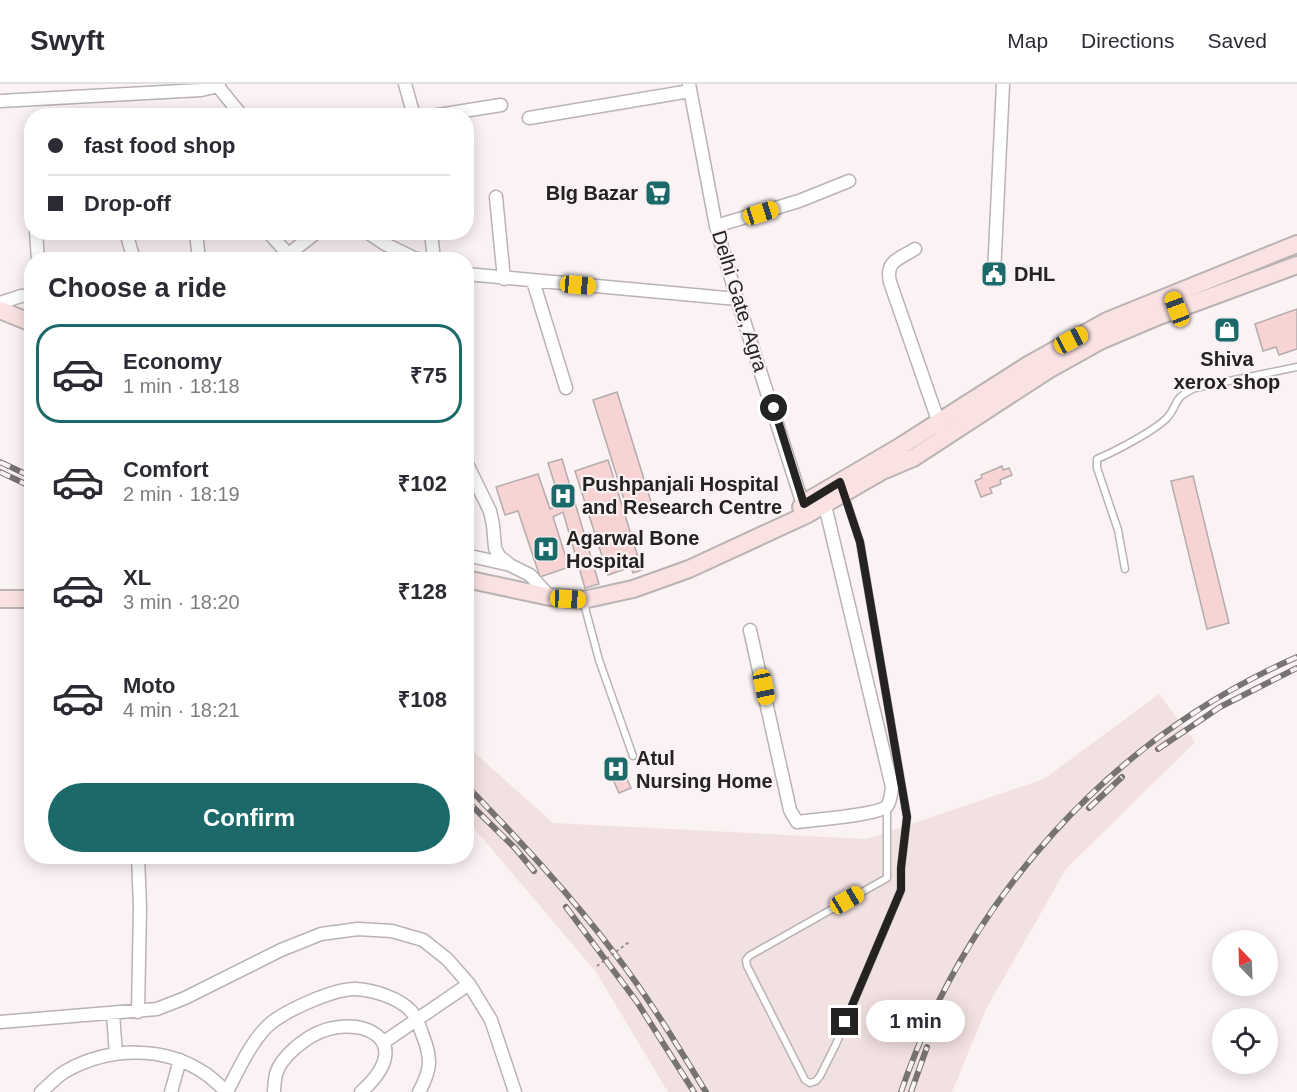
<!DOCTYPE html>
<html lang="en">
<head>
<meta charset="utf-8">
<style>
  :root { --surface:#fff; --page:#f7f7f7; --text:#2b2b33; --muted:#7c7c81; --line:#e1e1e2; --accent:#1c696a }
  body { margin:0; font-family:Arial,sans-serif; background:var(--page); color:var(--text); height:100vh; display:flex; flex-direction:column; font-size:22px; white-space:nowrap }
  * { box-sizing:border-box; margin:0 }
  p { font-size:20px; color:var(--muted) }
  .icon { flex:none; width:33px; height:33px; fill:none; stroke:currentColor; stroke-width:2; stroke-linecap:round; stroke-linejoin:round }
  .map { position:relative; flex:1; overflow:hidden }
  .panel { position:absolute; left:24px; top:168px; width:450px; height:612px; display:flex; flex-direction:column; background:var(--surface); border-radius:24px; box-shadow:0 3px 15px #0003 }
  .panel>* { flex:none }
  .banner { position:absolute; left:24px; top:24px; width:450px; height:132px; border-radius:24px; box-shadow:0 3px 15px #0003; display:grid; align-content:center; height:132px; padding:0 24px; background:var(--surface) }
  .needle { width:39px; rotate:337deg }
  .controls { position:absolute; left:1212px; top:846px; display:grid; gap:12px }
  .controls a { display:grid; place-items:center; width:66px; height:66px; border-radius:50%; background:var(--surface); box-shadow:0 3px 15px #0003; font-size:30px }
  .end { position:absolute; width:27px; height:27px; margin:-14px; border:8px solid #252222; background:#fff; box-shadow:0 0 0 3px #fff }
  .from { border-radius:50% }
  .bubble { position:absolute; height:42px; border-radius:21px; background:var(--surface); box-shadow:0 3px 15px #0003; font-size:20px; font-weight:800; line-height:42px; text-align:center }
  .car { position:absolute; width:18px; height:36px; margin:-18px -9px; border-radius:8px; box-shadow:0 0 4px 2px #0007; background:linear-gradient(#f5c518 24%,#345 0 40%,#f5c518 0 76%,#345 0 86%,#f5c518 0) }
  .banner b { display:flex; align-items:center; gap:21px; height:57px; font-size:22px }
  .banner b+b { border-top:2px solid var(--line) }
  .banner i { width:15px; height:15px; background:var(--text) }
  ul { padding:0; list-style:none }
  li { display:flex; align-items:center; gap:18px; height:99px; margin:0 12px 9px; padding:0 12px; border:3px solid transparent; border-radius:24px }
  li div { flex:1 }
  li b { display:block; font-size:22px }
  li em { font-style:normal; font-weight:800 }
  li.selected { border-color:var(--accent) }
  li>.icon { width:54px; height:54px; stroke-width:1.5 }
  h2 { padding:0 24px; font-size:27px; line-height:72px }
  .cta { display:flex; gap:12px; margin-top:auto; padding:12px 24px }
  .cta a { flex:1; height:69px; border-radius:36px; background:var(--accent); color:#fff; font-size:24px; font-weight:800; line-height:69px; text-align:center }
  header { display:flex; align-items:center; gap:36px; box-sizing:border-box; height:84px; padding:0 30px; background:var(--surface); border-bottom:2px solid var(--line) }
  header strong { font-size:28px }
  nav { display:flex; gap:33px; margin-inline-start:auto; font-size:21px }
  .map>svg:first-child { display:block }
  .built { fill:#f2e1e1 }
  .building { fill:#f8d3d3; stroke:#b4acac; stroke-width:1.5 }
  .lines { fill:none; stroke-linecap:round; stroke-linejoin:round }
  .lane-casing { stroke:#bab3b3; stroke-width:9 }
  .street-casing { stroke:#bab3b3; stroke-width:15 }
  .secondary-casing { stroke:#bab3b3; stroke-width:20 }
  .lane { stroke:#fff; stroke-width:6 }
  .street { stroke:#fff; stroke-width:12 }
  .secondary { stroke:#fae1e2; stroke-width:16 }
  .rail-casing { stroke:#787373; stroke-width:6 }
  .rail { stroke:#fbf2f3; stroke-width:4; stroke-dasharray:11; stroke-linecap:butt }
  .path-bridge { stroke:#908a8b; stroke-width:2; stroke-dasharray:3 3; stroke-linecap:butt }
  .route { stroke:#252222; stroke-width:8 }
  .labels { text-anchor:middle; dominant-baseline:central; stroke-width:4.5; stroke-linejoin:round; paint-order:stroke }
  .poi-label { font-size:20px; font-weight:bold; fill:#252222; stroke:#fbf2f3; text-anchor:start }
  .street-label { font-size:20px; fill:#252222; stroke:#fbf2f3 }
</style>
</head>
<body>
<header>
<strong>Swyft</strong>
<nav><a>Map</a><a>Directions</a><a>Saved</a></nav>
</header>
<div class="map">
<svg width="1297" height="1008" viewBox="0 0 1297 1008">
  <rect width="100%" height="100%" fill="#fbf2f3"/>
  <path class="built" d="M1159,610L1195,658L1066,785L986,925L952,1008H668L596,888L467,736L466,661L553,739L867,755L1044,695Z"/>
  <path class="building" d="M1297,225V265L1279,271L1276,263L1263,267L1255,240Z
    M617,308L652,421L628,428L593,316Z
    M562,375L599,500L585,504L563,428L553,433L569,483L540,493L518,427L505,431L496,403L538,390L550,425L561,420L548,379Z
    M608,376L642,486L633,489L631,483L608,491L575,387Z
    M1002,382L1003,386L1009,384L1012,391L1000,396L1001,400L990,404L992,409L981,413L975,397L982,394L981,391Z
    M1193,392L1229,539L1207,545L1171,397Z
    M618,674L631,704L619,709L606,680Z"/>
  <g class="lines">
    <g class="lane-casing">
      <path id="lane" d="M844,409L860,458L907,733L901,785V806L836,960L820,992L816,997L810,999L805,996L747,882L746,876L749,872L887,794V723
        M1125,485L1118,446L1097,384V375C1114,368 1154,347 1167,334C1180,319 1171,315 1195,304L1297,283
        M583,516L599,576L633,672"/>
    </g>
    <g class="street-casing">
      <path id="street" d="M216,0L242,32
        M405,0L414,32
        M689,0L716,142L737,215L805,427
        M0,17L201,6L219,2
        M432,32L501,21
        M529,34L690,7
        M496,113L504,195
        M716,142L799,117L849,97
        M36,148L38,176
        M126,148L134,176
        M196,148L199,176
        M268,148L288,170
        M367,148L385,160L418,176
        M431,148L434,176
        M915,165C899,175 885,177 890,198L941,345
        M281,176L317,148
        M466,190L737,215
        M994,190L1003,0
        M533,197L566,304
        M0,219L21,212L32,211
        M466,378L490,427L493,441L495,464L499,472L510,481L530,491L550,513
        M466,471L506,480
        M750,546L790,726L797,738C812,736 879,731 887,722C891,717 891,709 892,703L823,413
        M138,928L140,823L138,772
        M113,930L116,970
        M0,938L157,925L185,914L281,866L321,850L358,845L392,847L423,856L447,875L469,900L491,936L515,1008
        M384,958L469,900
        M41,1008C49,1001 57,992 66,987C109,963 164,961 206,990C213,995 220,1002 227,1008
        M171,1008L180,976
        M227,1008C238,986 255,949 275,936C292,924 336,904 356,905C374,906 399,914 411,927C417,933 420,944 423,952C432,975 431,986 419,1008
        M274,1008C274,1002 275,995 276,990C279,979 287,971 295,964C300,960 305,956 310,953C355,926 422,954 361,1008"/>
    </g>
    <g class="secondary-casing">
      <path id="secondary" d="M0,226L32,239
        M801,423L804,419L901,362L1028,281L1107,237L1297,160
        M466,495L550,513L583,516L633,505L689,485L806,431L882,387L913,374L1048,286L1100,257L1159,232L1297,181
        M0,515H32"/>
    </g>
    <use href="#lane" class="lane"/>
    <use href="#street" class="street"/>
    <use href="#secondary" class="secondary"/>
    <g class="rail-casing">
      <path id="rail" d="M0,378L32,393
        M0,388L32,403
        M1158,665L1220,623L1297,584
        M466,701C518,755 570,810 615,870C649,914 677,961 706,1008
        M466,716L515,764L534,787
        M1089,724L1122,693
        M566,823L637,918L694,1008
        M901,1008C967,815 1110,655 1297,573
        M911,1008L927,963"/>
    </g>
    <use href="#rail" class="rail"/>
    <path class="path-bridge" d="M597,882L629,858"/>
  </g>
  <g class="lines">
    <path class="route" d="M774,324L804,420L840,398L860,458L907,733L901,784V806L845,938"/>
  </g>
  <defs>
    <g id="supermarket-square" transform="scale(1.35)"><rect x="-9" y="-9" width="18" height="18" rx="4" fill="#1c696a" stroke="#fbf2f3"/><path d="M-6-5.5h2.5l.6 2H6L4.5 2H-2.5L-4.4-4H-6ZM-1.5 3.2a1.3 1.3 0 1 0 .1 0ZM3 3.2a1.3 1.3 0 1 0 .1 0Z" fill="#fff"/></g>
    <g id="civic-square" transform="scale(1.35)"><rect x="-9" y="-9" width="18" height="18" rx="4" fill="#1c696a" stroke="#fbf2f3"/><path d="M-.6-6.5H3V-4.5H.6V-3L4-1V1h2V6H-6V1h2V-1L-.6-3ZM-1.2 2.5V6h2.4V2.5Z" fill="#fff"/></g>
    <g id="shop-square" transform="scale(1.35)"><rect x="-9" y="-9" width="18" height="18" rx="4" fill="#1c696a" stroke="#fbf2f3"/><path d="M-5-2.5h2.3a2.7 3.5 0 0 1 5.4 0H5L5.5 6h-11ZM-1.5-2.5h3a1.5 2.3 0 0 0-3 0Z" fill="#fff"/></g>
    <g id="hospital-square" transform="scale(1.35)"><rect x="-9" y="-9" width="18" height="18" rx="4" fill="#1c696a" stroke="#fbf2f3"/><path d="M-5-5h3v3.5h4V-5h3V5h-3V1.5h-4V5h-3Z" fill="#fff"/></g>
  </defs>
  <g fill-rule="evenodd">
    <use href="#supermarket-square" x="658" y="109"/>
    <use href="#civic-square" x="994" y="190"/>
    <use href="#shop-square" x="1227" y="246"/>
    <use href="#hospital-square" x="563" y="412"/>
    <use href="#hospital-square" x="546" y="465"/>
    <use href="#hospital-square" x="616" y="685"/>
  </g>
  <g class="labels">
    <g class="poi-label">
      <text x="638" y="109" text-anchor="end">BIg Bazar</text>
      <text x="1014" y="190">DHL</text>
      <text x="1227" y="275" text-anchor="middle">Shiva<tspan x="1227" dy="23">xerox shop</tspan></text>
      <text x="582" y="400">Pushpanjali Hospital<tspan x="582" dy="23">and Research Centre</tspan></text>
      <text x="566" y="454">Agarwal Bone<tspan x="566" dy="23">Hospital</tspan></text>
      <text x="636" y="674">Atul<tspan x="636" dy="23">Nursing Home</tspan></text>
    </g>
    <g class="street-label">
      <text transform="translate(740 217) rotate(73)">Delhi Gate, Agra</text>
    </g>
  </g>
</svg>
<div class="controls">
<a><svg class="needle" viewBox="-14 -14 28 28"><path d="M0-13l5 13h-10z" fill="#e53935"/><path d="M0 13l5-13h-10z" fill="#7c7c81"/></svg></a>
<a><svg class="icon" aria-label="locate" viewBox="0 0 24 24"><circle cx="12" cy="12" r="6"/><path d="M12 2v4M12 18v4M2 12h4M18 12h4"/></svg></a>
</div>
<i class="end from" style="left:774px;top:324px"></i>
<i class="end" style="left:845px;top:938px"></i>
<div class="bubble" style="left:866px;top:916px;width:99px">1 min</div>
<i class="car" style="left:761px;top:129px;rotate:73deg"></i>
<i class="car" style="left:578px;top:201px;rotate:95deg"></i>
<i class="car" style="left:1177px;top:225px;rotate:339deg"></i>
<i class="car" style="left:1071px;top:256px;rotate:62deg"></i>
<i class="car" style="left:568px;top:515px;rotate:93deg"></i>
<i class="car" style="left:764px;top:603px;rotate:168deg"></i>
<i class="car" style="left:847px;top:816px;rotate:60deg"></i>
<div class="banner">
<b><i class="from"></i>fast food shop</b>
<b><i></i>Drop-off</b>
</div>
<section class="panel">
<h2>Choose a ride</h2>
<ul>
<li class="selected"><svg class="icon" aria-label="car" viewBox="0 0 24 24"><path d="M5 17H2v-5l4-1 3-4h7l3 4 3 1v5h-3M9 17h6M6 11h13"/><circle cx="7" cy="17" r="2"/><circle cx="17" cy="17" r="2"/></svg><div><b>Economy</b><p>1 min · 18:18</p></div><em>₹75</em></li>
<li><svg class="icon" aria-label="car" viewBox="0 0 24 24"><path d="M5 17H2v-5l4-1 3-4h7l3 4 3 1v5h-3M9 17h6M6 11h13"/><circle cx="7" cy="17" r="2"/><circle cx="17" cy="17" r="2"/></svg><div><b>Comfort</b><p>2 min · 18:19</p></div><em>₹102</em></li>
<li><svg class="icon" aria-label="car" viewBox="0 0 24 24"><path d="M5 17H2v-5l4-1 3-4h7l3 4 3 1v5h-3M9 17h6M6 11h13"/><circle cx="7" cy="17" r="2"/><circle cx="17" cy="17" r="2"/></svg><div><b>XL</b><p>3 min · 18:20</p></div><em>₹128</em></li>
<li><svg class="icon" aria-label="car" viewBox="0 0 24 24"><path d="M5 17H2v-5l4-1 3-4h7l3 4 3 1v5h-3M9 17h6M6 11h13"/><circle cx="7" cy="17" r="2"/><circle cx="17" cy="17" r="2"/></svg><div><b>Moto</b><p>4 min · 18:21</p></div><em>₹108</em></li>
</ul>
<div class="cta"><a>Confirm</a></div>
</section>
</div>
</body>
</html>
